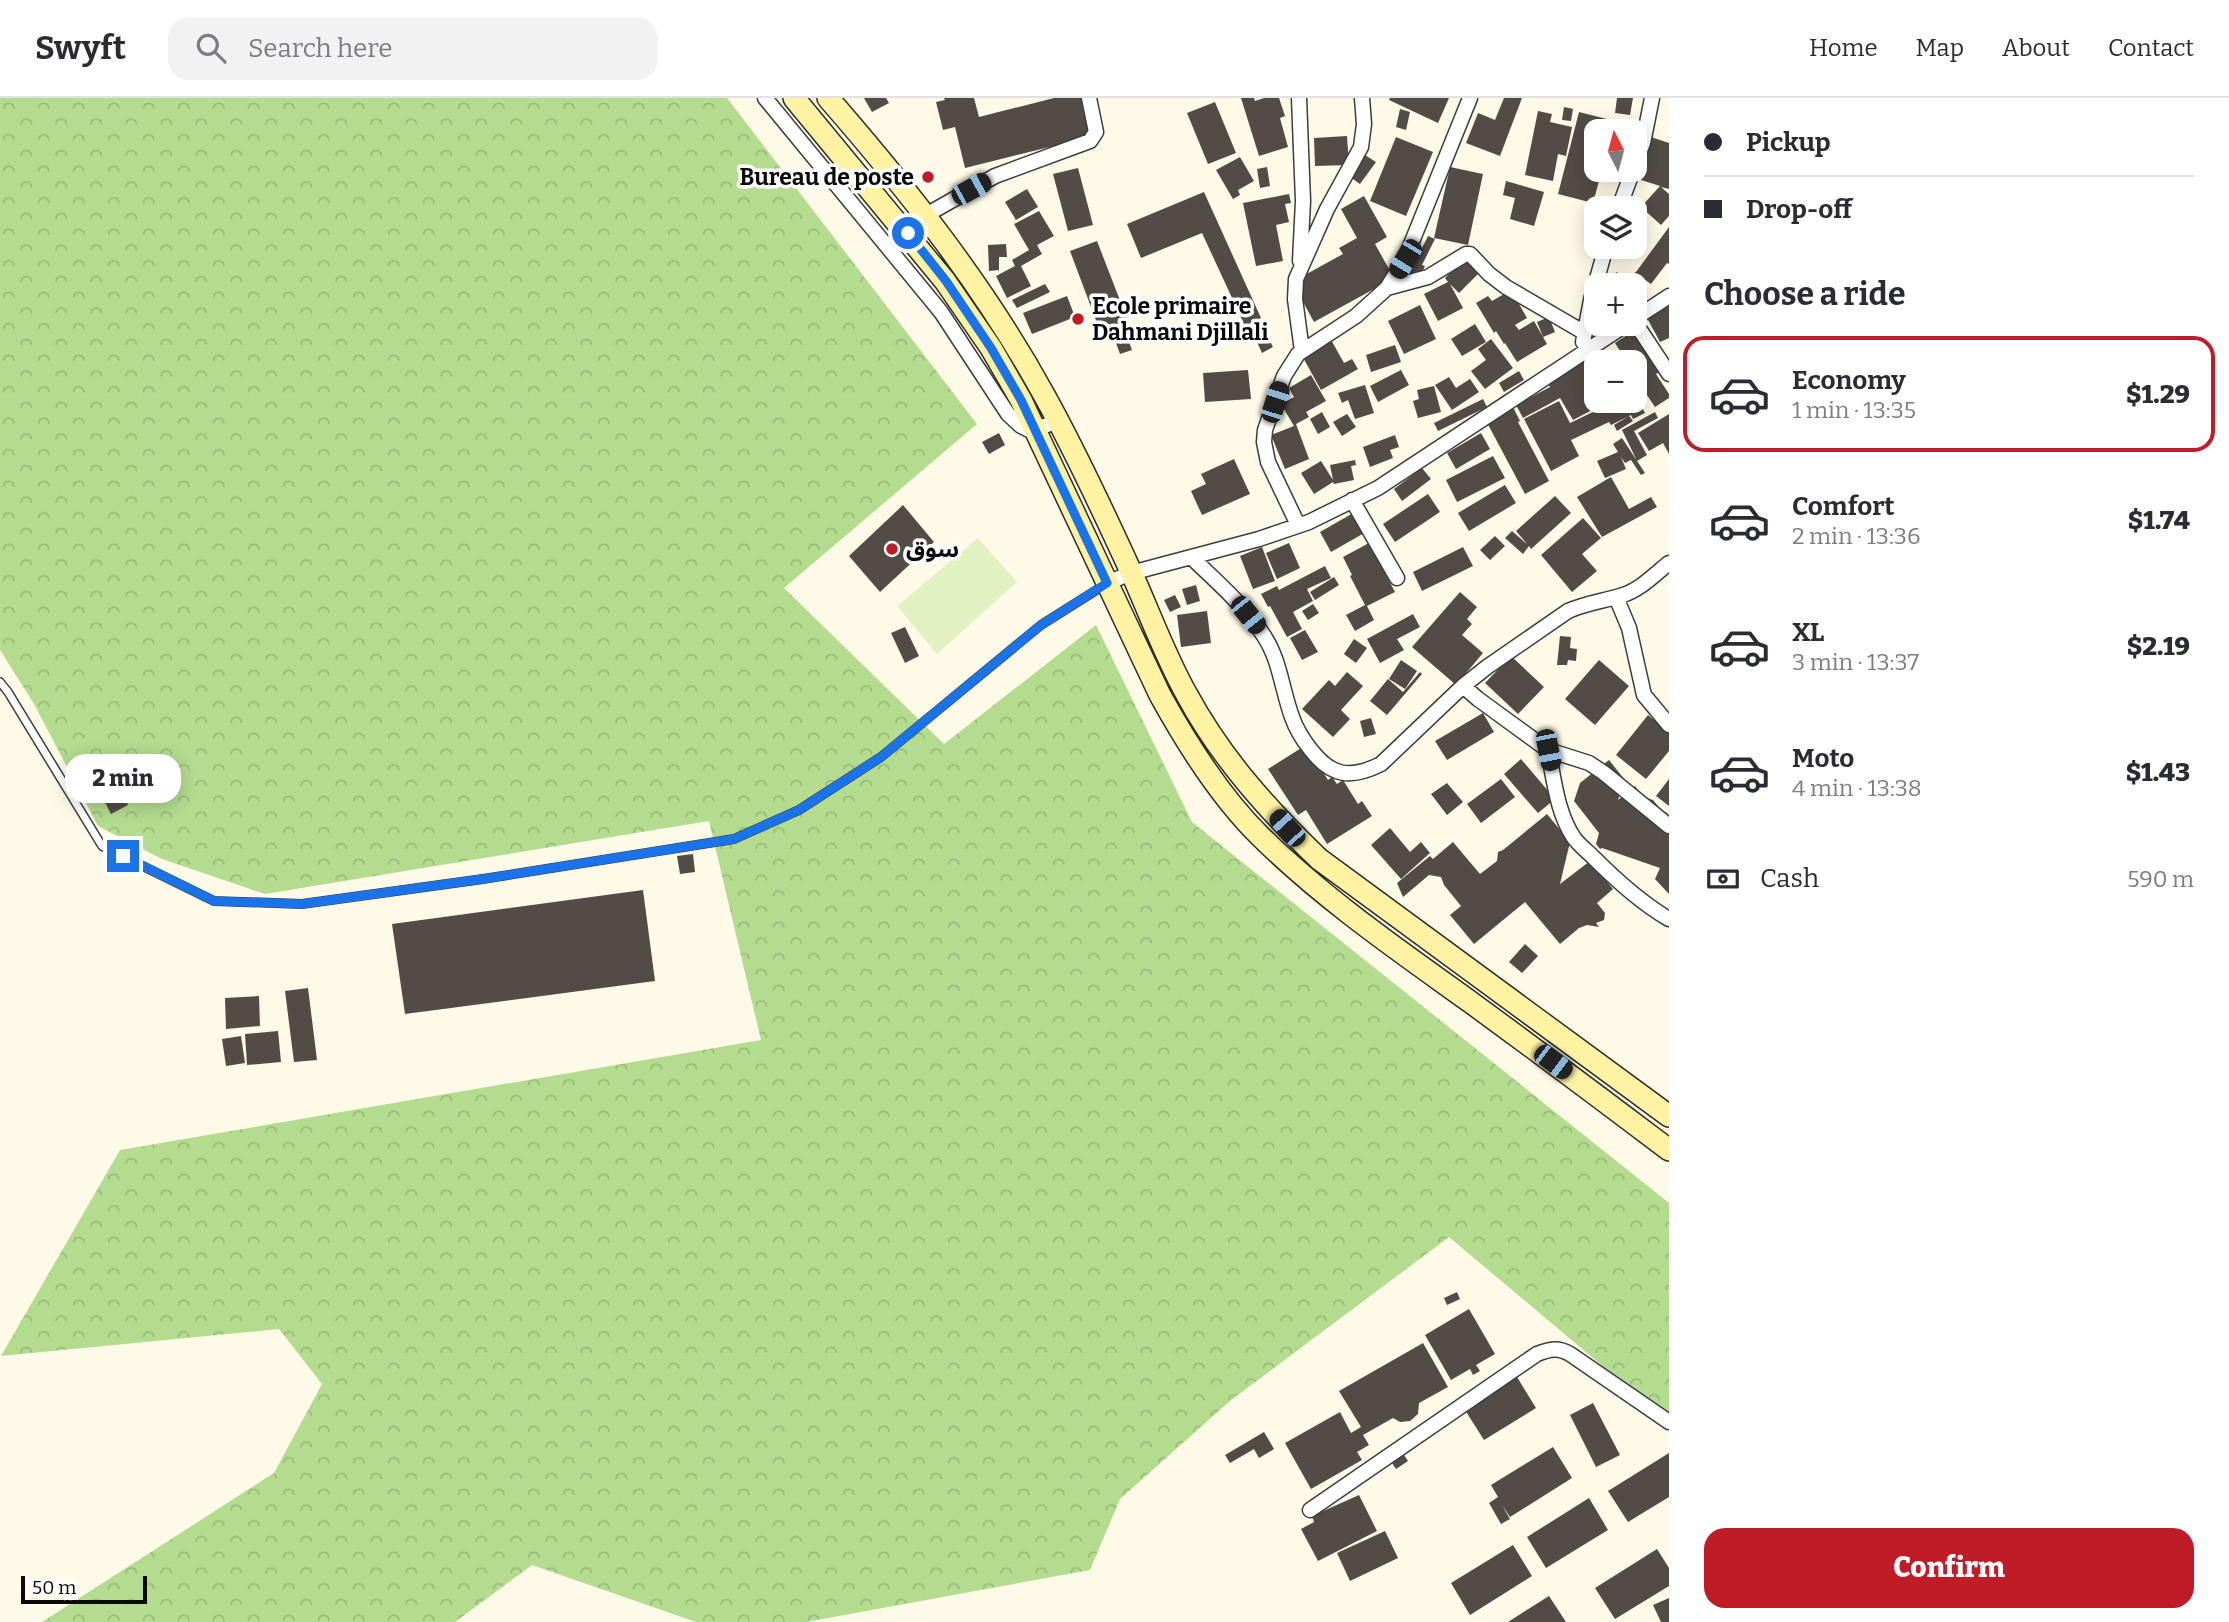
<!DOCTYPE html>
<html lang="en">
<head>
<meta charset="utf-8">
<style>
  :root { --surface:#fff; --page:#f2f2f3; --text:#2b2b33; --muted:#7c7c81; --line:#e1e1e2; --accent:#c01c27 }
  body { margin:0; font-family:Bitter,"Noto Sans Arabic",serif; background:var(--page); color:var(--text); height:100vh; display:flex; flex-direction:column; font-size:26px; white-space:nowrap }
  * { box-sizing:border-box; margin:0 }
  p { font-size:23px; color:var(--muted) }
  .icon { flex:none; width:38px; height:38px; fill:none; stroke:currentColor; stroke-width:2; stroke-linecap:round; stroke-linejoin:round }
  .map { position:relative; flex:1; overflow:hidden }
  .details { display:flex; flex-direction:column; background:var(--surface); width:560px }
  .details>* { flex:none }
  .guide { display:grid; align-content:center; height:154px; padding:0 35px; background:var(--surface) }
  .needle { width:46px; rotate:354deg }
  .tools { position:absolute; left:1584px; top:21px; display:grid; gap:14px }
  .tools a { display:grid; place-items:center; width:63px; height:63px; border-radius:14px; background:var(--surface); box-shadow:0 4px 18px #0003; font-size:35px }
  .scale { position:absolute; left:21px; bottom:18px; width:126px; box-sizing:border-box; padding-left:7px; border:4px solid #0a0a0a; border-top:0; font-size:19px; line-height:24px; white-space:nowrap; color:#0a0a0a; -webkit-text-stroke:5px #fff; paint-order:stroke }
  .end { position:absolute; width:32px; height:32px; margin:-16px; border:9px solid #1a73e8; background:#fff; box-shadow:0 0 0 4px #fff }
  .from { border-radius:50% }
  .bubble { position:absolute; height:49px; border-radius:21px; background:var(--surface); box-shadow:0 4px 18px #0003; font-size:23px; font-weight:800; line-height:49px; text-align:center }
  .car { position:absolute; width:21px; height:42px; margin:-21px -10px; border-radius:9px; box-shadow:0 0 5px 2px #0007; background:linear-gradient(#222 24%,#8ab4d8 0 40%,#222 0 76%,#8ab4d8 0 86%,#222 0) }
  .guide b { display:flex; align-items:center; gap:24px; height:66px; font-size:26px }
  .guide b+b { border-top:2px solid var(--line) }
  .guide i { width:18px; height:18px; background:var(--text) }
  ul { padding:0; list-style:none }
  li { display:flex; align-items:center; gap:21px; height:116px; margin:0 14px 10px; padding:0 21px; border:4px solid transparent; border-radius:21px }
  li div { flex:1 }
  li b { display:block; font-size:26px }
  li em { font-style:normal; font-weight:800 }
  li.on { border-color:var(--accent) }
  li>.icon { width:63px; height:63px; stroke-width:1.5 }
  h2 { padding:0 35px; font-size:32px; line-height:84px }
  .pay { display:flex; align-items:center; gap:18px; height:77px; padding:0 35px; font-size:26px }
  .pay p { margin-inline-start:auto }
  .action { display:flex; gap:14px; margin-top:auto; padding:14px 35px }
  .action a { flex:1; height:80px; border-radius:21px; background:var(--accent); color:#fff; font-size:28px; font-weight:800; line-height:80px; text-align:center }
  header { display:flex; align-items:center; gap:42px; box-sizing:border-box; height:98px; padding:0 35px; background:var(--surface); border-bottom:2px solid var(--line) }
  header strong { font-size:33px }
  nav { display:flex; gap:38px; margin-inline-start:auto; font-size:24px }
  .search { width:490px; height:63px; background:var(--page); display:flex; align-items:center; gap:18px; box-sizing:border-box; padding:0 24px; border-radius:21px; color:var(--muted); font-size:26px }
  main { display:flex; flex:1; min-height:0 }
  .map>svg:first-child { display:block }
  .forest { fill:url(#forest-crowns) }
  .pitch { fill:#e2f1c2 }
  .building { fill:#534b46 }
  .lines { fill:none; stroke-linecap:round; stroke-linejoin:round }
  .lane-casing { stroke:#3d3d3d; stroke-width:10 }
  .street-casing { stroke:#3d3d3d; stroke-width:17 }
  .secondary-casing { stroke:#2c2c2c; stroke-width:24 }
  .lane { stroke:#fff; stroke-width:7 }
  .street { stroke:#fff; stroke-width:14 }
  .secondary { stroke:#fff3a3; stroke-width:21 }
  .route { stroke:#1a73e8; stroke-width:9 }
  .poi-dot { fill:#c01c27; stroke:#fff; stroke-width:2.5 }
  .labels { text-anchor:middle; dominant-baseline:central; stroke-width:7; stroke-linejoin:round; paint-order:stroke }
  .poi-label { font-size:23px; font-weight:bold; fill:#0a0a0a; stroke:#fff; text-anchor:start }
</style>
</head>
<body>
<header>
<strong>Swyft</strong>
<div class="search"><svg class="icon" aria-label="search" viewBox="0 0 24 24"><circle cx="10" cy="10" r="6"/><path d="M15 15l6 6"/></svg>Search here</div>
<nav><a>Home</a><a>Map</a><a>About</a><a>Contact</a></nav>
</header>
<main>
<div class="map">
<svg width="1669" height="1524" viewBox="0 0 1669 1524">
  <defs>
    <pattern id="forest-crowns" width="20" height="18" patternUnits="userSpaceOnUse" patternTransform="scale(1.75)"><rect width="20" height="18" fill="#b3dc8f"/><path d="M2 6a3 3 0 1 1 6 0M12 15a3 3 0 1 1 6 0" fill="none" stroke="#99bb7a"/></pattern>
  </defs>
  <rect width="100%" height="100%" fill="#fffae8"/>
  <path class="forest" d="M0,0H727L977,326L784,490L944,646L1096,527L1192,724L1669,1105V1324L1449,1139L1230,1303L1120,1401L1090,1472L806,1524H696L532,1467L455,1524H42L274,1375L322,1286L279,1231L1,1258L120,1052L761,942L709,723L265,796L162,761L98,728L34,606L0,552Z"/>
  <path class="pitch" d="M978,440L1017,484L937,556L897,508Z"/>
  <path class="building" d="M864,0H886L889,5L872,14Z
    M944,0H974L979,19L1054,0H1089L1098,37L965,70L955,29L943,32L936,4L945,2Z
    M1241,0H1254L1255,3L1264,0H1279L1285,18L1280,20L1288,49L1259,58Z
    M1390,0H1449L1438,25L1389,2Z
    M1504,0H1522L1500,58L1466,45L1478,15L1495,22Z
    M1617,0H1633L1630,17L1615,15Z
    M1215,4L1236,55L1208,66L1187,15Z
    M1564,9L1573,11L1571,23L1562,22Z
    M1400,11L1410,14L1406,32L1396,29Z
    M1538,13L1552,16L1550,24L1572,29L1566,58L1558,56L1553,83L1525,77Z
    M1579,14L1619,24L1616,33H1596V72H1602L1593,105L1558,96Z
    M1347,38L1349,67L1315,68L1314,40Z
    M1396,39L1433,54L1406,118L1370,103Z
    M1651,39L1669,45V91L1661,89L1669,96V118L1661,127L1641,109L1660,88L1638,81Z
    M1365,57L1376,64L1360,86L1350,79Z
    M1240,59L1254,83L1238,92L1240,97L1233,101L1216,72Z
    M1267,69L1270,88L1260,90L1257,71Z
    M1450,69L1483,76L1468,147L1434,140Z
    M1078,70L1093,127L1068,133L1053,76Z
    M1506,83L1544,94L1534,128L1510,121L1515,100L1503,97Z
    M1027,91L1038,109L1016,122L1005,104Z
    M1204,94L1261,220L1245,228L1202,135L1141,160L1127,126Z
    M1289,96L1291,105L1285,106L1289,124L1276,127L1283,163L1256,168L1243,105Z
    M1364,98L1387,139L1375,146L1394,180L1314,224L1292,184L1343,156L1339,150L1357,140L1341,111Z
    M1039,113L1054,138L1037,147L1042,156L1021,168L1031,188L1007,200L996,178L1015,168L1012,162L1029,152L1014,126Z
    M1669,129V166L1667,165L1651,186L1637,176L1645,189L1634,196V187H1608L1605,181L1617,174L1622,182L1636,174Z
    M1428,138L1435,141L1422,167L1425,168L1414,191L1404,186Z
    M1097,143L1128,223L1122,225L1132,252L1120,256L1113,237L1103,241L1070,153Z
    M1006,146L1007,159H999V172L989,173L988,147Z
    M1469,155L1484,170L1459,195L1450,186L1463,210L1438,223L1424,196L1448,184L1445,180Z
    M1045,186L1050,194L1017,210L1012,202Z
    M1511,192L1527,220L1515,227L1519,232L1534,223L1547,246L1517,264L1505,245L1504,246L1496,233L1494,235L1476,205L1488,198L1492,203Z
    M1067,198L1075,219L1032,236L1023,215Z
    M1669,205V240L1660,244L1646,218Z
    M1420,207L1436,241L1404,256L1388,223Z
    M1549,219L1555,234L1543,239L1537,224Z
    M1475,226L1486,244L1462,258L1451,241Z
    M1262,228L1273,249L1262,255L1252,233Z
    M1639,229L1666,270L1656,276L1669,296V300L1655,309L1643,291L1634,296V282L1638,280L1634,276V264H1627L1615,245Z
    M1330,240L1344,265L1352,261L1358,271L1321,292L1301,256Z
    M1491,241L1513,270L1485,291L1471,273L1486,262L1478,251Z
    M1395,247L1401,264L1371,274L1366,257Z
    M1600,251L1607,264H1596V303H1609L1573,322L1560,300L1523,320L1516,307L1550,289L1545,281Z
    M1248,272L1251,301L1205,304L1203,275Z
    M1401,272L1409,287L1378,304L1370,288Z
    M1519,273L1524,282L1504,294L1499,285Z
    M1311,277L1326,303L1306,314L1309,319L1296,326L1309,361L1285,371L1271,337L1294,328L1281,306L1294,299L1289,290Z
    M1449,279L1456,290L1470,281L1479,294L1452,312L1435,287Z
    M1365,287L1374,315L1355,321L1348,302L1342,305L1338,295Z
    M1434,288L1441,314L1418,320L1413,303L1419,301L1417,292Z
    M1637,300L1645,315L1633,321L1631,317L1611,327L1609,324L1571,342L1579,358L1551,373L1524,321L1559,303L1570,325L1614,304L1617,310Z
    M1483,301L1487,309L1438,333L1434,325Z
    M1511,305L1520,323L1518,324L1549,383L1525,396L1484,319Z
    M1322,314L1330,329L1318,336L1310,321Z
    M1655,314L1658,320L1634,333L1647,357L1637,363L1622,332Z
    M1347,316L1356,329L1342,338L1333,324Z
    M1669,316V356L1663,345L1649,353L1638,335Z
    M1629,318L1633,323L1617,333L1614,327Z
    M999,335L1005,347L989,356L982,344Z
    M1481,335L1490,351L1456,371L1447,355Z
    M1395,337L1399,349L1390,352L1393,360L1370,369L1363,349Z
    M1622,340L1645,375L1641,377L1631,362L1625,365L1621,359L1626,371L1605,380L1597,363L1618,354L1613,346Z
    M1493,358L1505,380L1457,404L1446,382Z
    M1234,361L1250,396L1202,417L1191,393L1206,386L1201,376Z
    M1355,362L1356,367L1351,368L1354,382L1334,386L1333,384L1314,396L1301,375L1321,363L1333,382L1330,367Z
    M1422,370L1431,381L1402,403L1394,391Z
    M1611,379L1629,411L1651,399L1657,409L1602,439L1577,399Z
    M1505,387L1516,405L1469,433L1458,415Z
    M1428,396L1440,414L1395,444L1383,426Z
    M1555,398L1571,415L1531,451L1529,448L1523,456L1505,440L1512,433L1527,446L1516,433Z
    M903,407L934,444L880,494L849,458Z
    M1355,414L1366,434L1331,454L1320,434Z
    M1583,420L1601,440L1582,456L1597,473L1572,494L1541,457Z
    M1495,438L1505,448L1490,462L1480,452Z
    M1289,445L1300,470L1277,481L1266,455Z
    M1369,445L1395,494L1367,508L1374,522L1355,533L1346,517L1365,507L1350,478L1352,477L1343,459Z
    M1262,449L1275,483L1253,491L1240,458Z
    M1463,449L1473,468L1422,493L1413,474Z
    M1325,468L1331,480L1307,491L1313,503L1293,514L1302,531L1287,539L1270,508L1268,509L1261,496L1277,488L1279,492Z
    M1334,479L1339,487L1315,502L1310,494Z
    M1196,487L1200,503L1187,507L1182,491Z
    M1460,494L1477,509L1467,521L1472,526L1462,537L1483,555L1456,587L1412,549Z
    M1175,497L1181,509L1170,514L1164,502Z
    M1313,506L1319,515L1308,522L1302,513Z
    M1207,513L1211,545L1181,549L1177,517Z
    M1413,516L1420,529L1397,541L1404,552L1380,565L1367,541Z
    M905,529L919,558L905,565L891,535Z
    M1305,532L1318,554L1302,562L1290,540Z
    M1560,538L1571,539L1570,550L1577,551L1576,563L1568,562L1567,567H1557Z
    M1354,541L1367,550L1356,565L1344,556Z
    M1511,558L1544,589L1518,616L1485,585Z
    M1401,562L1417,573L1405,591L1389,581Z
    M1599,562L1629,588L1595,627L1565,601Z
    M1347,574L1363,588L1341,612L1350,621L1333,639L1302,611L1329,582L1335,588Z
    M1420,574L1422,576L1387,617L1370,603L1388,581L1403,594Z
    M1483,615L1494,634L1447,662L1435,643Z
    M1648,617L1669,634V653L1646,681L1616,657Z
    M1371,620L1376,636L1364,639L1360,623Z
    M1306,647L1328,682L1332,679L1337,686L1343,682L1358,706L1362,703L1372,718L1327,746L1306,712L1298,717L1268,671Z
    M1521,661L1555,701L1538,715L1504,676Z
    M1609,662L1625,682L1618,702L1635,688L1643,699L1653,702L1658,708L1652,724L1666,714L1669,718V796L1655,781L1660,770L1602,750L1600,751L1596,746L1599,735L1574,703L1580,685Z
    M114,680L128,707L111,716L97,689Z
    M1501,681L1515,699L1481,725L1467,706Z
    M1669,681V708L1656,698Z
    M1447,685L1463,704L1447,717L1431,696Z
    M1547,716L1570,744L1560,786L1590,763L1613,791L1597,805L1605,815L1604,822L1596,825L1599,829L1587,827L1579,830L1560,846L1525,804L1474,846L1450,817L1461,808L1444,787L1441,779L1429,777L1403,799L1397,785L1430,758L1433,761L1453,744L1480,776L1497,763L1498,754L1503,752Z
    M1390,730L1410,754L1421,744L1430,755L1401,781L1371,747Z
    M693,756L695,774L680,776L677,758Z
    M643,792L655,883L405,916L392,826Z
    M1525,846L1538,858L1522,875L1509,864Z
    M308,890L317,962L294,964L285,893Z
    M259,898L260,928L226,931L225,900Z
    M278,933L281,964L247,967L245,936Z
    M241,938L245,965L226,968L222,941Z
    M1457,1194L1460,1201L1447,1207L1444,1200Z
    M1469,1211L1495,1256L1476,1267L1480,1273L1473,1277L1470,1271L1451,1282L1425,1237Z
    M1423,1245L1448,1289L1419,1305L1418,1316L1410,1323L1400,1324L1393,1320L1363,1337L1369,1347L1357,1354L1362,1362L1311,1391L1285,1345L1340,1314L1351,1335L1361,1329L1339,1293Z
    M1517,1279L1536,1310L1484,1342L1465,1312Z
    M1593,1305L1620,1357L1596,1369L1570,1317Z
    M1264,1334L1274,1351L1259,1360L1254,1351L1230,1365L1225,1357Z
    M1553,1349L1572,1380L1510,1419L1502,1407L1510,1421L1501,1426L1489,1405L1498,1399L1491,1387Z
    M1669,1355V1399L1628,1424L1608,1393Z
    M1404,1357L1408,1363L1396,1371L1392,1365Z
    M1359,1397L1377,1433L1318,1463L1301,1431L1314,1424L1312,1418Z
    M1589,1400L1608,1432L1546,1470L1527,1439Z
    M1385,1433L1398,1460L1350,1483L1337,1455Z
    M1513,1447L1532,1478L1470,1517L1451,1485Z
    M1657,1451L1669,1470V1488L1615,1521L1595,1490Z
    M1549,1498L1566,1524H1508Z
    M1669,1500V1524H1661L1653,1507Z"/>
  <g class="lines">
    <g class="lane-casing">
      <path id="lane" d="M0,584L8,594L102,748L214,803L302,806L483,781L734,741L799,712L881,659L1041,527L1106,486"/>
    </g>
    <g class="street-casing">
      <path id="street" d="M765,0L941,214L1008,316L1021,328L1031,333L1058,323
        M1299,0L1303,103L1300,163
        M1634,67L1643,45L1652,0
        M1619,110L1633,72
        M903,130L995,78L1090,43L1096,34L1089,0
        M1387,190L1428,179L1466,156H1470L1489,176L1506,189L1585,235
        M1634,221L1669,198
        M1634,223L1669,276
        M1583,244L1591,202L1606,149
        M1302,253L1295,201L1296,181L1327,111L1361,49L1364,26L1362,0
        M1352,402L1397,480
        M1298,427L1268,364L1264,344L1265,332L1284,278L1298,256L1356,218L1387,190L1405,161L1470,0
        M1191,459C1216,483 1245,508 1264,538C1280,562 1282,592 1292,619C1296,631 1303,642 1311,652C1332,679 1351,681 1381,666L1463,588L1478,601L1548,652L1589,665L1604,675L1669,728
        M1107,485L1131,475L1259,441L1309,424L1378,390L1627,226
        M1616,499L1629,530L1644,597L1669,627
        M1463,588L1487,569L1568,513C1586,505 1604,503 1623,497C1641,491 1654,477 1669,465
        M1548,652C1554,681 1557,715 1574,740C1579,747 1587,753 1593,759C1616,782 1641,805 1669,821
        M1310,1412L1537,1256C1550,1251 1558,1249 1570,1256L1669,1324"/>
    </g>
    <g class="secondary-casing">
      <path id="secondary" d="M794,0L945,183L991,250L1021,302L1160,597C1187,646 1221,700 1261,739C1324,801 1398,852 1469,903C1536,952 1603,1002 1669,1052
        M828,0C908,92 984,188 1043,295C1075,352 1105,417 1132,476C1150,516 1165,558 1187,597C1221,660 1268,712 1319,761L1669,1018"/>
    </g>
    <use href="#lane" class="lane"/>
    <use href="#street" class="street"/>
    <use href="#secondary" class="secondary"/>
  </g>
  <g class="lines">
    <path class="route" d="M123,758L214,803L302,806L483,781L734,741L799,712L881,659L1041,527L1107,485L1021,302L991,250L946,183L908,135"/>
  </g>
  <g class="poi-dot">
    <circle cx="928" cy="79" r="7"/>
    <circle cx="1078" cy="221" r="7"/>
    <circle cx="892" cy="451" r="7"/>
  </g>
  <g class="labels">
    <g class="poi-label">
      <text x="914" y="79" text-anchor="end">Bureau de poste</text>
      <text x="1092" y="208">Ecole primaire<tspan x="1092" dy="26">Dahmani Djillali</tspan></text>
      <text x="906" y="451">سوق</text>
    </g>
  </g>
</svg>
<div class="tools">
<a><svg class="needle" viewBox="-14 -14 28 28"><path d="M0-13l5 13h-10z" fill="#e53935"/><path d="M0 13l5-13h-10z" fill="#7c7c81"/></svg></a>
<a><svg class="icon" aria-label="layers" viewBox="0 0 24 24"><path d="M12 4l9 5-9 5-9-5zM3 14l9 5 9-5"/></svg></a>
<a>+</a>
<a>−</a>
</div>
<div class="scale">50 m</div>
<i class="end from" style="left:908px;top:135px"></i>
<i class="end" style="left:123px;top:758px"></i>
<div class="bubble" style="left:65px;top:656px;width:116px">2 min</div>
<i class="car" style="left:971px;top:91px;rotate:61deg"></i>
<i class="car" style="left:1405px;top:161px;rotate:211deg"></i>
<i class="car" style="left:1275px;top:304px;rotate:18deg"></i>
<i class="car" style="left:1248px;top:517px;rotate:141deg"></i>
<i class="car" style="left:1548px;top:652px;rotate:169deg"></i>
<i class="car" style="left:1287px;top:730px;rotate:318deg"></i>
<i class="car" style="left:1553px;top:964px;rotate:127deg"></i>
</div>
<section class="details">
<div class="guide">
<b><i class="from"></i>Pickup</b>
<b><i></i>Drop-off</b>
</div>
<h2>Choose a ride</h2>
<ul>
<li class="on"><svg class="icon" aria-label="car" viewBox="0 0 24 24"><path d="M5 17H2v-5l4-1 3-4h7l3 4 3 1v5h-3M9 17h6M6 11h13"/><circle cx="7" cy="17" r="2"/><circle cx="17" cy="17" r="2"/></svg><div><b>Economy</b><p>1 min · 13:35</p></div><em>$1.29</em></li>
<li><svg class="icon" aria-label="car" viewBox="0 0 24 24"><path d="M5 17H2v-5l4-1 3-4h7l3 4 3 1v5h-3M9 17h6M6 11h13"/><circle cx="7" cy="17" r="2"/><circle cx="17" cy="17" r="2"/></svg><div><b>Comfort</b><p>2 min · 13:36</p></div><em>$1.74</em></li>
<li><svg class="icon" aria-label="car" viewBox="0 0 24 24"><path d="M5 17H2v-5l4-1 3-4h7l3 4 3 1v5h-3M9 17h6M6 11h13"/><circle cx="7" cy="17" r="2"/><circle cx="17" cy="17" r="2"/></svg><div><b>XL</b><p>3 min · 13:37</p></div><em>$2.19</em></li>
<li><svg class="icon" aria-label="car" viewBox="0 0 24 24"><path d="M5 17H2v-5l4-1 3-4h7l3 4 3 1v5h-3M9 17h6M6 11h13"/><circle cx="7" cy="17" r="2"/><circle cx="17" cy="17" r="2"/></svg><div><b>Moto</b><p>4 min · 13:38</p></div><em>$1.43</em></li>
</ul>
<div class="pay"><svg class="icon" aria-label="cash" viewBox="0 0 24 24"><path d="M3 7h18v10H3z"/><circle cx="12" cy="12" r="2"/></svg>Cash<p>590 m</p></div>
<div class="action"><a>Confirm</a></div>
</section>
</main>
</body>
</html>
